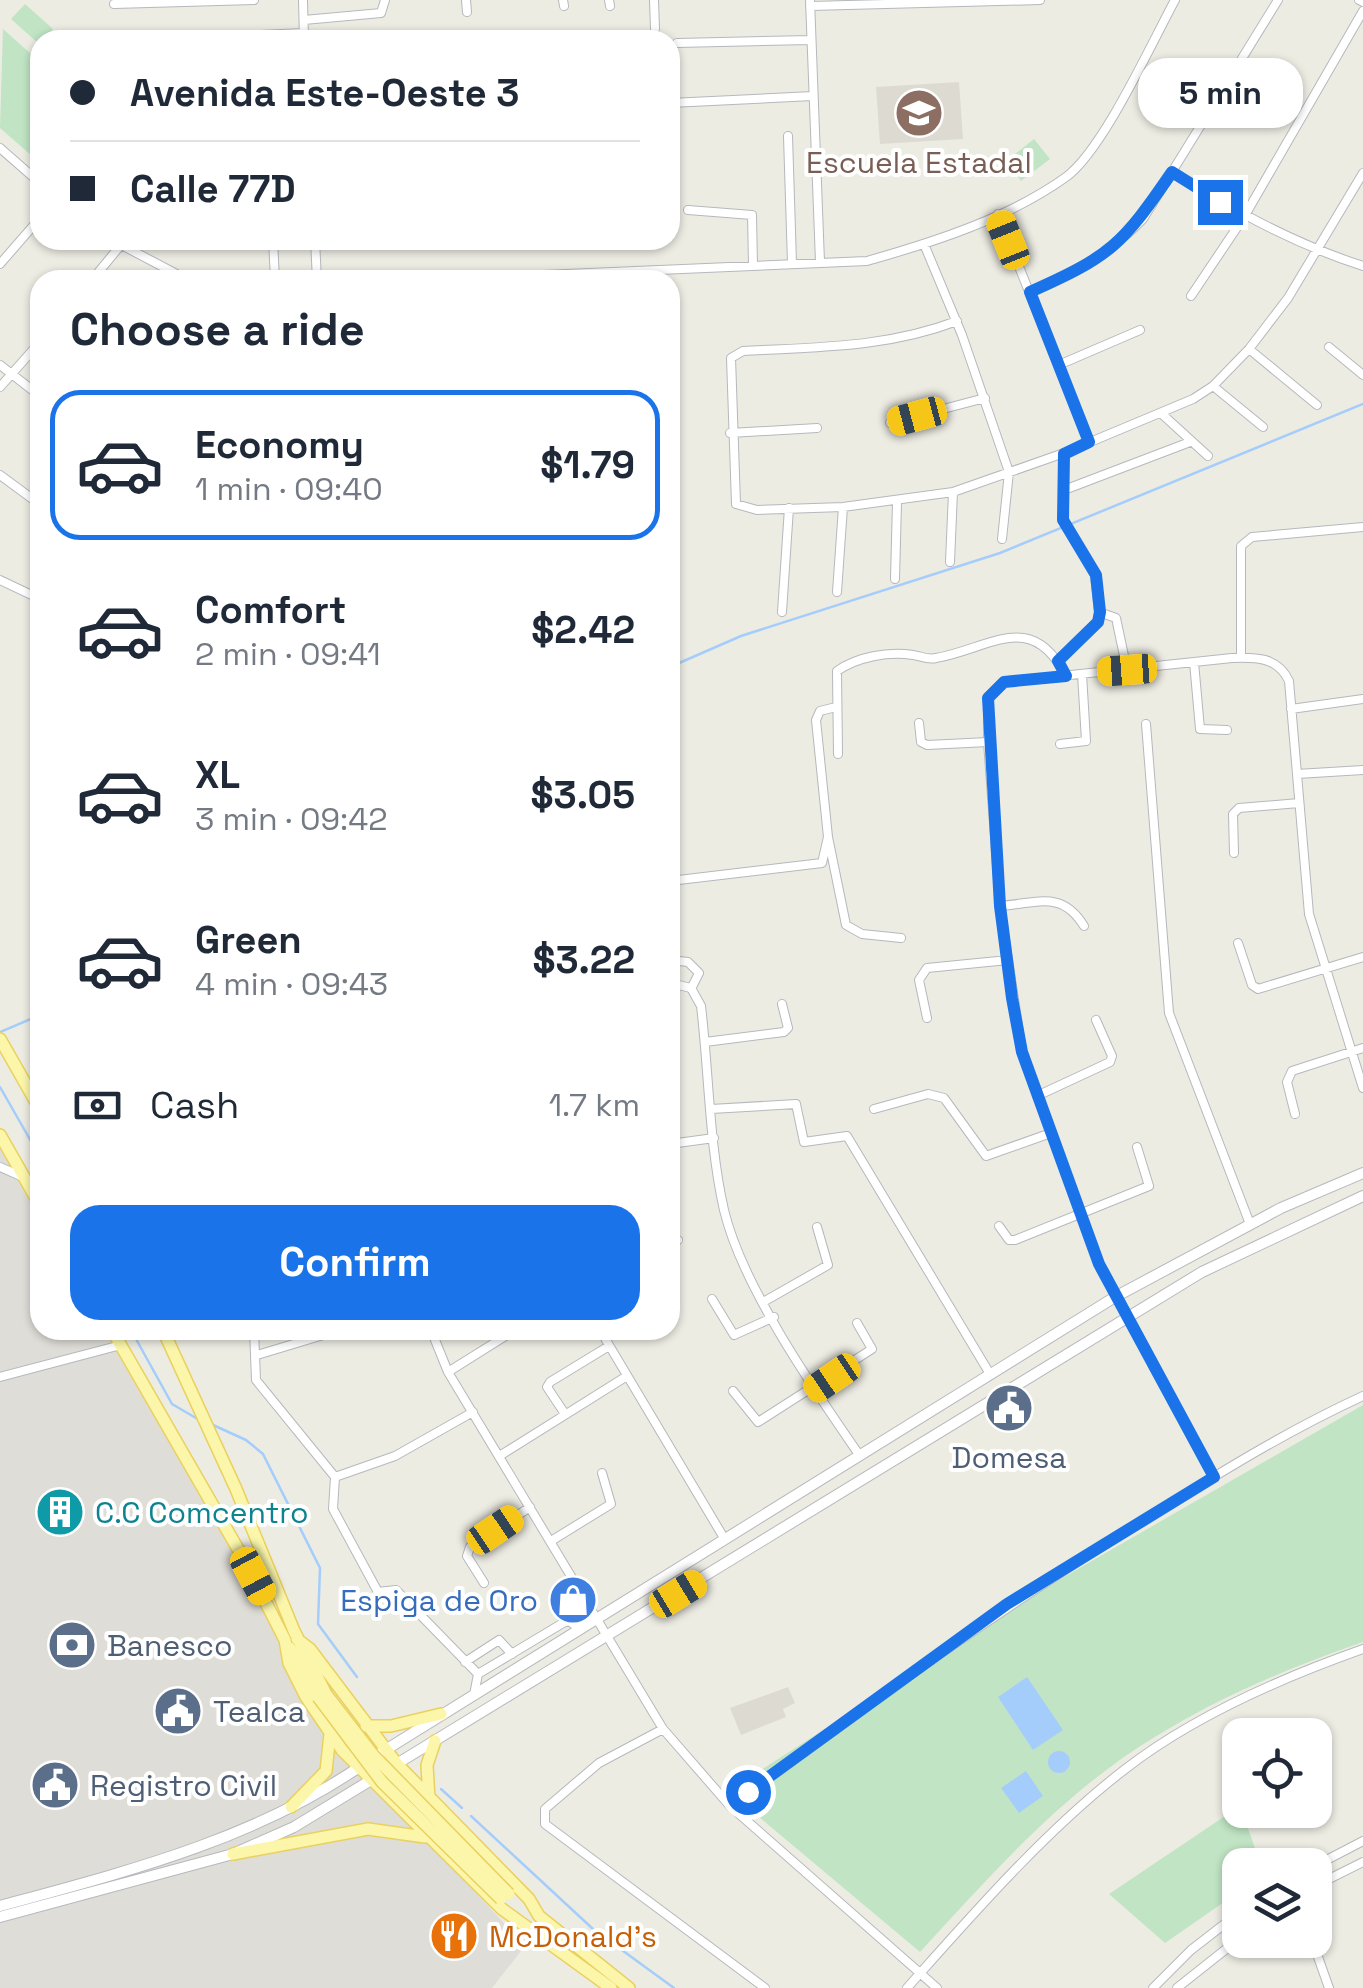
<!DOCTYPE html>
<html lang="en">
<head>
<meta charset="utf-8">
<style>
  :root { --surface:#fff; --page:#f2f2f3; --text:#1f2937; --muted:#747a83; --line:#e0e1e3; --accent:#1a73e8 }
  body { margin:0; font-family:"Space Grotesk",sans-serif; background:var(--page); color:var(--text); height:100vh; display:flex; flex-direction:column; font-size:38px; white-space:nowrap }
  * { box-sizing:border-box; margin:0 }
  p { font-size:32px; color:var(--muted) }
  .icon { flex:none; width:55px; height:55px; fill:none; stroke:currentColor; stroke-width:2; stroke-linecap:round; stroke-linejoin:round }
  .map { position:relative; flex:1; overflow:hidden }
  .side { position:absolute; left:30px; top:270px; width:650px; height:1070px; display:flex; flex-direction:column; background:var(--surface); border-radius:30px; box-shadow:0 2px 8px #0004 }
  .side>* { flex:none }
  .banner { position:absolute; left:30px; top:30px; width:650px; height:220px; border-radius:30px; box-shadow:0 2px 8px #0004; display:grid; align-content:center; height:220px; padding:0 40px; background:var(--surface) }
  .controls { position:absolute; left:1222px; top:1718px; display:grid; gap:20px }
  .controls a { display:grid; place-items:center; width:110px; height:110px; border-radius:20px; background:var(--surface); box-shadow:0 2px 8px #0004; font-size:50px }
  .end { position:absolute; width:45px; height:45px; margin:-22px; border:12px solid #1a73e8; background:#fff; box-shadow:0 0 0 5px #fff }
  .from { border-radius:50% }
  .bubble { position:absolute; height:70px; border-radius:30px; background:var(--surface); box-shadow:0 2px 8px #0004; font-size:32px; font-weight:700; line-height:70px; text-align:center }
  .car { position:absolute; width:30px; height:60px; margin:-30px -15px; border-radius:12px; box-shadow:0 0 8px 2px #0007; background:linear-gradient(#f5c518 24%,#345 0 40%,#f5c518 0 76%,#345 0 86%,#f5c518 0) }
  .banner b { display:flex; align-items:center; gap:35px; height:95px; font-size:38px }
  .banner b+b { border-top:2px solid var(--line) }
  .banner i { width:25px; height:25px; background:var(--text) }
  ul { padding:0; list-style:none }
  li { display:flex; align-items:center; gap:30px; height:150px; margin:0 20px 15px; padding:0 20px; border:5px solid transparent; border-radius:30px }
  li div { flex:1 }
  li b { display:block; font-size:38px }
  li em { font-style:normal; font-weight:700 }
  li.active { border-color:var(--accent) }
  li>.icon { width:90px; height:90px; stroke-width:1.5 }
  h2 { padding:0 40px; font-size:45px; line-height:120px }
  .pay { display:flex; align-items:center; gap:25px; height:110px; padding:0 40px; font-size:38px }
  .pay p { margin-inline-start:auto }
  .action { display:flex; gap:20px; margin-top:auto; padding:20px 40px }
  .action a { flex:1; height:115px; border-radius:30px; background:var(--accent); color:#fff; font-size:40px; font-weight:700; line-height:115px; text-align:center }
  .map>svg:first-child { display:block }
  .industrial { fill:#dfddd7 }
  .education { fill:#dddbd1 }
  .green { fill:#c0e4c4 }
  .water { fill:#a5cdfb }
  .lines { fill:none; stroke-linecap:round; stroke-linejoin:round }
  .stream { stroke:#a5cdfb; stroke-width:2.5 }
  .minor-casing { stroke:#b5b8bd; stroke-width:10 }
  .secondary-casing { stroke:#b6b9be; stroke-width:12 }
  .primary-casing { stroke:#ead15f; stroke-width:14 }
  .minor { stroke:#fff; stroke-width:8 }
  .secondary { stroke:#fff; stroke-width:10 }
  .primary { stroke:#fbf6aa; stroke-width:11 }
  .primary-bridge-casing { stroke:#ead15f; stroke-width:14; stroke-linecap:butt }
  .primary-bridge { stroke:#fbf6aa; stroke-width:11 }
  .route { stroke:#1a73e8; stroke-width:12 }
  .labels { text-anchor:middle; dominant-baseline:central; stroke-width:8; stroke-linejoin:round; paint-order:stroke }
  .education-label { font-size:30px; fill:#785e54; stroke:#fff }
  .service-label { font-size:30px; fill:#4e5e75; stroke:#fff; text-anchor:start }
  .culture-label { font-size:30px; fill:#0d838f; stroke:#fff; text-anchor:start }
  .shop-label { font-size:30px; fill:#366cbe; stroke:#fff; text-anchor:end }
  .food-label { font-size:30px; fill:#c56008; stroke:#fff; text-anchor:start }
</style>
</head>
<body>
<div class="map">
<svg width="1363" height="1988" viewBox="0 0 1363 1988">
  <rect width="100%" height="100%" fill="#edece3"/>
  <path class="industrial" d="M0,1135L40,1205V1330H112L242,1556L330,1734L525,1946L492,1988H0Z"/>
  <path class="education" d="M959,82L963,139L880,144L876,87Z
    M788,1687L795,1703L783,1709L786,1717L741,1735L730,1708Z"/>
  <path class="green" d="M25,4L53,29L39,44L11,19Z
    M3,29L40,62V163L0,128Z
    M1034,139L1050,159L1021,181L1006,161Z
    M1363,1405V1642C1273,1673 1182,1713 1105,1771C1036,1823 978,1889 920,1952L728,1791L1043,1589Z
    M1240,1806L1261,1865H1240V1891L1165,1943L1109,1894Z"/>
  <path class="water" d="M1027,1677L1063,1730L1033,1750L998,1697Z
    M1048 1762a11 11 0 1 1 22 0a11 11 0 1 1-22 0Z
    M1026,1771L1043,1796L1019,1813L1001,1788Z"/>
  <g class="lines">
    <path class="stream" d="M670,667L741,636L1000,553L1363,404
      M0,1032L40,1015
      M0,1087L40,1157
      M131,1330L172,1404L201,1421
      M213,1425L246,1440L263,1454L320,1568L318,1624L357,1677
      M441,1789L462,1808
      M471,1816L593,1929L674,1988"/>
    <g class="minor-casing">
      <path id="minor" d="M303,0L304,40
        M466,0L467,12
        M563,0L564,6
        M609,0L610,6
        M654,0L655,29
        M810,0L820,262
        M1359,0L1363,2
        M114,4L254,0
        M810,6L1040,0
        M304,20L381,13L385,0
        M143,40L304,33
        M677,43L811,40
        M670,103L813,96
        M788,136L792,263
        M0,148L40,183
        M1172,173C1234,210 1294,244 1363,266
        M688,210L752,215L753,265
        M998,214L1089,442
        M112,240L188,280
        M273,240L275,280
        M315,240L317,280
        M924,244L962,335L1009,472L1002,539
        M0,264L40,218
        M92,280L120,246
        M430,280L867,261C934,242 1009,218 1066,177C1103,150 1151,44 1175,0
        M1029,292C1074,272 1109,254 1143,219L1278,0
        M1191,296L1244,217L1363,11
        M957,321C886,348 817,347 743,351L731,358L736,504L757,510L843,507L953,492L1064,453L1193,399L1213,386L1249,349L1288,298L1363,173
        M1329,347L1363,375
        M1249,349L1317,405
        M1061,364L1140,330
        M0,365L40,396
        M1213,386L1263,427
        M0,387L40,342
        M1163,415L1208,456
        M890,423L985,398
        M730,433L817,428
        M0,475L38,503
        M1064,490L1190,442
        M950,562L953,492
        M895,579L897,503
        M0,580L40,599
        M837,592L843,507
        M782,612L789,508
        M1099,612L1116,618L1127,670
        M1241,657V546L1252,537L1363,527
        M1058,661L1098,622L1099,612L1095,575L1063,520L1064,453
        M1194,662L1200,729L1227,730
        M1291,709L1363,699
        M919,723L921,742L927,745L988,742
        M1146,724L1169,1013L1250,1224
        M1060,744L1086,741L1082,674
        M838,754L837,671C857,657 888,651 913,655C921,656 927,660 936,658C989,649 1031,608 1066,676
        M1297,774L1363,770
        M828,837L846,925L862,934L901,938
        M1234,853L1233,814L1239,808L1299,803
        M670,881L822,863L828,837L816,720L820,711L836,707
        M1000,906C1038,903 1062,890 1084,926
        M1238,943L1252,985L1258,989L1363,957
        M670,960L688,962L699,973L691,989
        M670,983L691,988L701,1006C709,1073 709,1144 724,1210C742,1286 815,1391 860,1456
        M927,1018L919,980L927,968L1008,960
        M705,1042L784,1032L788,1028L782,1004
        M1039,1095L1110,1062L1112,1056L1096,1020
        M711,1109L796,1104L804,1142L847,1136L990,1374
        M874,1109L928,1094L944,1098L986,1156L1051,1133
        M1295,1114L1287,1082L1292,1071L1363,1048
        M670,1144L714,1138
        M0,1167L23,1177
        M999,1226L1009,1240H1015L1149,1186L1137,1147
        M670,1245L678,1240
        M712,1299L734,1335L774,1317
        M765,1301L828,1265L817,1227
        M254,1330L256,1380L335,1477L395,1456L473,1412
        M431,1330L448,1372L663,1729L730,1806L937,1988
        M600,1330L724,1538
        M257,1355L340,1330
        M448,1372L515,1330
        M0,1377L121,1345
        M733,1391L758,1422L872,1349L857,1323
        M565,1414L547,1387L550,1382L609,1346
        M501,1455L627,1376
        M335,1477L333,1509L378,1592L396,1590L478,1674
        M1214,1477L1099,1264L1022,1052L1000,906L988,742V698L1004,682L1232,658C1256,657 1278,657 1289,681L1309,914L1363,1088
        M551,1541L611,1504L602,1473
        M484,1583L467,1556L470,1547L530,1507
        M465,1662L499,1640L512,1654
        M474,1695L478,1674L563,1623L569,1621L580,1629
        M663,1729L599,1763L545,1809V1824L765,1988
        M730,1806C869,1702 1008,1603 1157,1512C1224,1470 1291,1429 1363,1396
        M1315,1866L1363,1841
        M1315,1886L1363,1862
        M1312,1940L1329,1988
        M907,1988C972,1915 1046,1830 1124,1770C1193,1716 1281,1678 1363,1649
        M1153,1988L1191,1950L1240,1912
        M1177,1988L1240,1938"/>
    </g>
    <g class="secondary-casing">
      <path id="secondary" d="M379,1754L1115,1297L1281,1208L1363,1173
        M390,1768L1202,1272L1363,1196
        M0,1906C125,1872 257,1839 365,1763
        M0,1917L233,1854L294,1827L376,1777"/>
    </g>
    <g class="primary-casing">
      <path id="primary" d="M0,1039L40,1109
        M0,1135L40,1205
        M112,1330L242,1556L285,1640L289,1663L306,1697L342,1750L502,1909L611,1988
        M163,1330L236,1489L294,1631L326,1694
        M297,1639L310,1649L397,1764L529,1899L539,1916L629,1988
        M290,1648L318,1697
        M366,1726H391L441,1714
        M429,1799L427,1765L435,1741
        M291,1807L326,1771L330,1734
        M233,1854L368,1829L425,1837"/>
    </g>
    <use href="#minor" class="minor"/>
    <use href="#secondary" class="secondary"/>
    <use href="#primary" class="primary"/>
    <g class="primary-bridge-casing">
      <path id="primary-bridge" d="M326,1694L374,1756L509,1894
        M318,1697L382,1782L501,1899"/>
    </g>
    <use href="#primary-bridge" class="primary-bridge"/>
  </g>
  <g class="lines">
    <path class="route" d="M748,1792L1007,1604L1214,1477L1099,1264L1022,1052L1012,998L1000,906L988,698L1004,682L1066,676L1058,661L1098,622L1100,612L1096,575L1063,520L1064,454L1089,442L1030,292C1111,256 1122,245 1172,172L1220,202"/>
  </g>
  <defs>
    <g id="school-disc" transform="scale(2.5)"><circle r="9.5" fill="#8d6e63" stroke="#fff"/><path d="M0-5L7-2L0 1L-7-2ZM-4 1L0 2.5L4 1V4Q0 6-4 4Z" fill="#fff"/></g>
    <g id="civic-disc" transform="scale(2.5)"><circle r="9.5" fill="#5c6f8a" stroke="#fff"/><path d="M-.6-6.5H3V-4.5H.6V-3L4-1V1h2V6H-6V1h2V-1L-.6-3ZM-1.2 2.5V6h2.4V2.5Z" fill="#fff"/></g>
    <g id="building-disc" transform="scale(2.5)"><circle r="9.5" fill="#0f9aa8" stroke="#fff"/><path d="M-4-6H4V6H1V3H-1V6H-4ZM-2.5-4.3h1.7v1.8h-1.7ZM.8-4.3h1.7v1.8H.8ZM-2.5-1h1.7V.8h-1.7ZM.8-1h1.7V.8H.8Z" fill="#fff"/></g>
    <g id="shop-disc" transform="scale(2.5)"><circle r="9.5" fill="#3f7fe0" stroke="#fff"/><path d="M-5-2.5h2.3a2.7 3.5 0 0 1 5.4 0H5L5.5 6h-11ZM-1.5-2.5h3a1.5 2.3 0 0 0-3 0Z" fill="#fff"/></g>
    <g id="bank-disc" transform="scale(2.5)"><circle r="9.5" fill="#5c6f8a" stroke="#fff"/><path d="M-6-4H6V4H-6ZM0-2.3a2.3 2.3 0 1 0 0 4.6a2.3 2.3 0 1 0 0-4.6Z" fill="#fff"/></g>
    <g id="restaurant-disc" transform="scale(2.5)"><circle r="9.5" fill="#e8710a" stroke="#fff"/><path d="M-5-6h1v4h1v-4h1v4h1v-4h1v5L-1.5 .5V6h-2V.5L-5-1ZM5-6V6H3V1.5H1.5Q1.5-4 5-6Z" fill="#fff"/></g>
  </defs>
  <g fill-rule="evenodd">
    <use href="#school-disc" x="919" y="113"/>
    <use href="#civic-disc" x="1009" y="1408"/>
    <use href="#building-disc" x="60" y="1512"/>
    <use href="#shop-disc" x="573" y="1600"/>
    <use href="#bank-disc" x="72" y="1645"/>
    <use href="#civic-disc" x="178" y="1711"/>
    <use href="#civic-disc" x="55" y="1785"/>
    <use href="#restaurant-disc" x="454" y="1936"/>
  </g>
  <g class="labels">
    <g class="education-label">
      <text x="919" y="162">Escuela Estadal</text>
    </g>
    <g class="service-label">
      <text x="1009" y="1457" text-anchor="middle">Domesa</text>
      <text x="107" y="1645">Banesco</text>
      <text x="213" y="1711">Tealca</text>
      <text x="90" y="1785">Registro Civil</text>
    </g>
    <g class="culture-label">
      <text x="95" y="1512">C.C Comcentro</text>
    </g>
    <g class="shop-label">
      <text x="538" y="1600">Espiga de Oro</text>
    </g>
    <g class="food-label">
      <text x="489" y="1936">McDonald's</text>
    </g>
  </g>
</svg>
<div class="controls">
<a><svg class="icon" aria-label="locate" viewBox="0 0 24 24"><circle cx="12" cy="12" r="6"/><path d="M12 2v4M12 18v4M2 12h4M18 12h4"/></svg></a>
<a><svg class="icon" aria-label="layers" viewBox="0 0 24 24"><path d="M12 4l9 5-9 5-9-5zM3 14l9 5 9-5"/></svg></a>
</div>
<i class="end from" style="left:748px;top:1792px"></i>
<i class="end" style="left:1220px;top:202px"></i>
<div class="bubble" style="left:1138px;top:58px;width:165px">5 min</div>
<i class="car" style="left:1008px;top:240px;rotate:338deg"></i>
<i class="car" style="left:917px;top:416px;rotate:255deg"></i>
<i class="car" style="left:1127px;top:670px;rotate:266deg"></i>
<i class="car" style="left:832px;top:1378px;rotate:236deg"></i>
<i class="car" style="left:495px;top:1530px;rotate:56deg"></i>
<i class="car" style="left:253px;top:1576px;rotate:152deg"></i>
<i class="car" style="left:678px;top:1594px;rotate:59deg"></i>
<div class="banner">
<b><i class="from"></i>Avenida Este-Oeste 3</b>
<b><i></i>Calle 77D</b>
</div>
<section class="side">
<h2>Choose a ride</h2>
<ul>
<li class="active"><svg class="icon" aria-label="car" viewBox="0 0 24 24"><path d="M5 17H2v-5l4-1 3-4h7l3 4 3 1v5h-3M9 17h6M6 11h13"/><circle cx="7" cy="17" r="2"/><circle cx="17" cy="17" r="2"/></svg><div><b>Economy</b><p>1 min · 09:40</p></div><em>$1.79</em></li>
<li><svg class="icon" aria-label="car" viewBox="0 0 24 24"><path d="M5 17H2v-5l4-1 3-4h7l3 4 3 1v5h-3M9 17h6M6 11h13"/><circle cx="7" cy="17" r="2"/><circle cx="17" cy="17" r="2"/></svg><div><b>Comfort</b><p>2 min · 09:41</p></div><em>$2.42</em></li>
<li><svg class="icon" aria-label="car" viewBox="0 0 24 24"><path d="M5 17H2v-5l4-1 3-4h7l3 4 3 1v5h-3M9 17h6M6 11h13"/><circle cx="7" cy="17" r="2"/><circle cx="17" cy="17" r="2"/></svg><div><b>XL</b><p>3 min · 09:42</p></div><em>$3.05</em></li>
<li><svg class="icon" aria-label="car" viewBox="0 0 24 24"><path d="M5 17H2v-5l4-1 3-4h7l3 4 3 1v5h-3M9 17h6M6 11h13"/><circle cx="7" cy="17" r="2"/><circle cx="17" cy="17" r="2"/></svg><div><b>Green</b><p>4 min · 09:43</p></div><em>$3.22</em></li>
</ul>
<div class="pay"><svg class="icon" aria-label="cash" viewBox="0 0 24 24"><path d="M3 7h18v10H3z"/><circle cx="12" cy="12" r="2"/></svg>Cash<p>1.7 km</p></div>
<div class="action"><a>Confirm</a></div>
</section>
</div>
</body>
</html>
